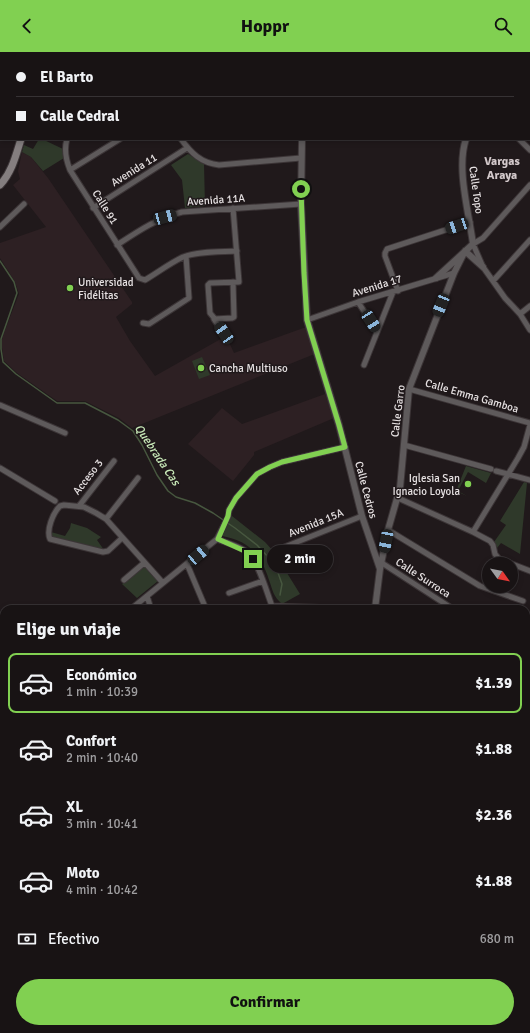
<!DOCTYPE html>
<html lang="es">
<head>
<meta charset="utf-8">
<style>
  :root { --surface:#181314; --page:#211c1d; --text:#f1f3f6; --muted:#9f9ea0; --line:#363234; --accent:#81d051 }
  body { margin:0; font-family:Signika,sans-serif; background:var(--page); color:var(--text); height:100vh; display:flex; flex-direction:column; font-size:15px; white-space:nowrap }
  * { box-sizing:border-box; margin:0 }
  p { font-size:13px; color:var(--muted) }
  .icon { flex:none; width:22px; height:22px; fill:none; stroke:currentColor; stroke-width:2; stroke-linecap:round; stroke-linejoin:round }
  .map { position:relative; flex:1; overflow:hidden }
  .side { position:absolute; left:0px; top:553px; width:530px; height:428px; display:flex; flex-direction:column; background:var(--surface); border-radius:12px 12px 0 0; box-shadow:0 2px 6px #0003,0 0 0 1px var(--line) }
  .side>* { flex:none }
  .guide { position:absolute; left:0px; top:0px; width:530px; height:88px; box-shadow:0 2px 6px #0003,0 0 0 1px var(--line); display:grid; align-content:center; height:88px; padding:0 16px; background:var(--surface) }
  .needle { width:26px; rotate:123deg }
  .tools { position:absolute; left:482px; top:505px; display:grid; gap:8px }
  .tools a { display:grid; place-items:center; width:36px; height:36px; border-radius:50%; background:var(--surface); box-shadow:0 2px 6px #0003,0 0 0 1px var(--line); font-size:20px }
  .end { position:absolute; width:18px; height:18px; margin:-9px; border:5px solid #81d051; background:#111; box-shadow:0 0 0 2px #111 }
  .from { border-radius:50% }
  .bubble { position:absolute; height:28px; border-radius:14px; background:var(--surface); box-shadow:0 2px 6px #0003,0 0 0 1px var(--line); font-size:13px; font-weight:800; line-height:28px; text-align:center }
  .car { position:absolute; width:12px; height:24px; margin:-12px -6px; border-radius:5px; box-shadow:0 0 3px 1px #0007; background:linear-gradient(#222 24%,#8ab4d8 0 40%,#222 0 76%,#8ab4d8 0 86%,#222 0) }
  .guide b { display:flex; align-items:center; gap:14px; height:38px; font-size:15px }
  .guide b+b { border-top:1px solid var(--line) }
  .guide i { width:10px; height:10px; background:var(--text) }
  ul { padding:0; list-style:none }
  li { display:flex; align-items:center; gap:12px; height:60px; margin:0 8px 6px; padding:0 8px; border:2px solid transparent; border-radius:8px }
  li div { flex:1 }
  li b { display:block; font-size:15px }
  li em { font-style:normal; font-weight:800 }
  li.on { border-color:var(--accent) }
  li>.icon { width:36px; height:36px; stroke-width:1.5 }
  h2 { padding:0 16px; font-size:18px; line-height:48px }
  .pay { display:flex; align-items:center; gap:10px; height:44px; padding:0 16px; font-size:15px }
  .pay p { margin-inline-start:auto }
  .action { display:flex; gap:8px; margin-top:auto; padding:8px 16px }
  .action a { flex:1; height:46px; border-radius:24px; background:var(--accent); color:#111; font-size:16px; font-weight:800; line-height:46px; text-align:center }
  header { display:flex; justify-content:space-between; align-items:center; height:52px; padding:0 16px; background:var(--accent); color:#111; font-size:18px; font-weight:800 }
  .map>svg:first-child { display:block }
  .built { fill:#2d2023 }
  .green { fill:#2f392a }
  .lines { fill:none; stroke-linecap:round; stroke-linejoin:round }
  .stream { stroke:#47573f; stroke-width:1.5 }
  .minor-casing { stroke:#3c3537; stroke-width:7 }
  .tertiary-casing { stroke:#3c3537; stroke-width:8 }
  .secondary-casing { stroke:#3c3537; stroke-width:9 }
  .minor { stroke:#5e5a5b; stroke-width:5 }
  .tertiary { stroke:#5e5a5b; stroke-width:6 }
  .secondary { stroke:#847e7f; stroke-width:7 }
  .route { stroke:#81d051; stroke-width:5 }
  .poi-dot { fill:#81d051; stroke:#20191b; stroke-width:1.5 }
  .labels { text-anchor:middle; dominant-baseline:central; stroke-width:3; stroke-linejoin:round; paint-order:stroke }
  .street-label { font-size:11px; fill:#e6e1e2; stroke:#20191b }
  .poi-label { font-size:11px; fill:#e6e1e2; stroke:#20191b; text-anchor:start }
  .neighbourhood-label { font-size:12px; font-weight:bold; fill:#d3c9cb; stroke:#20191b }
  .water-label { font-size:12px; font-style:italic; fill:#c9eab9; stroke:#20191b }
</style>
</head>
<body>
<header><svg class="icon" aria-label="back" viewBox="0 0 24 24"><path d="M15 5l-7 7 7 7"/></svg>Hoppr<svg class="icon" aria-label="search" viewBox="0 0 24 24"><circle cx="10" cy="10" r="6"/><path d="M15 15l6 6"/></svg></header>
<div class="map">
<svg width="530" height="981" viewBox="0 0 530 981">
  <rect width="100%" height="100%" fill="#20191b"/>
  <path class="built" d="M22,100L31,105L48,126L132,250V252L116,265L130,289L155,324L226,284L234,301L309,274L317,301L132,376L119,366L85,349H57L17,321L4,309L2,296V287L5,278L19,242L15,230L0,206V191L46,175L13,133L20,127L18,119Z
    M325,342L334,366L254,400V403L233,429L188,392L222,356L242,372Z
    M359,977H410L413,981H355Z"/>
  <path class="green" d="M39,87H42L63,97L64,106L43,119L31,105L22,100L24,93L33,97Z
    M188,102L204,112L205,154L185,156L182,128L171,113Z
    M202,305L210,323L199,327L192,309Z
    M466,414L491,421L486,431L468,420L458,439L467,444L456,439Z
    M524,430L527,431L520,502L501,491L497,496L494,490L506,473L500,469Z
    M232,464L265,490L274,500L300,542L282,552C273,544 273,539 269,528C261,503 250,489 222,484Z
    M71,471L87,476L101,485L97,488L104,498L51,485V480L65,484L70,476Z
    M144,513L158,529L137,546L122,532Z
    M0,726L4,731V796L2,800L0,793Z
    M133,977H175L181,981H136Z"/>
  <g class="lines">
    <path class="stream" d="M0,209L14,230L17,241L1,287V297L3,310L16,322L57,351H85L118,368L133,379L142,393L157,423L168,439L176,445L195,451L213,461L235,476L257,493L269,506L277,518L282,532L280,543
      M130,977L133,981"/>
    <g class="minor-casing">
      <path id="minor" d="M37,0L38,1
        M276,0L277,1
        M358,0L359,1
        M174,1V0
        M217,1V0
        M474,1L476,0
        M0,6L1,8
        M529,17L530,16
        M529,61L530,60
        M67,87C64,97 66,108 70,118L139,226L145,228C157,221 170,211 183,205C199,199 220,200 237,199
        M181,87C191,101 201,111 219,113L301,106
        M519,87L530,98
        M70,118L120,87
        M530,133L483,186L473,192L483,215L505,246L520,262L530,278
        M93,156L187,96
        M0,175L24,152
        M117,193C140,178 156,167 182,160L301,152
        M493,229L530,188
        M233,230L234,265L232,266L215,267L210,261L208,233L210,231L239,230L233,156
        M398,239L385,204V201L387,197L470,170
        M358,250L377,279
        M520,262L530,254
        M214,267L223,281
        M307,268L358,250L454,221
        M143,271L149,272L189,246L186,204
        M364,313L393,240
        M409,337L530,371
        M0,353L65,381
        M404,393L491,417
        M0,416L55,449
        M496,419L530,428
        M398,446L473,480L490,489L493,493L495,502L499,507L530,519
        M79,454L114,409
        M106,467L138,426
        M388,478L480,534L523,549
        M473,480L518,406L524,395L530,373
        M122,486L108,499L103,500L50,487C46,478 53,461 60,454L64,453L84,455L96,461L106,467L163,531
        M217,487C227,491 239,494 247,500C258,508 267,541 272,554L369,557
        M277,498L362,464
        M382,511L453,557
        M187,512L206,557
        M124,528L144,511
        M229,541L263,529
        M147,544L151,557
        M131,557L217,487L228,465L229,458L236,446L257,422L270,415L282,410L345,395
        M0,604L4,602
        M526,623L530,627
        M0,644L4,642
        M526,649L530,645
        M526,656L530,660
        M0,698L4,702
        M526,708L530,712
        M526,743L530,746
        M526,773L530,772
        M526,799L530,798
        M526,826H530
        M0,831L4,835
        M526,849L530,851
        M526,877L530,879
        M526,908L530,893
        M180,977L185,981
        M495,977L498,981
        M85,981L90,977
        M191,981L192,977
        M320,981L325,977"/>
    </g>
    <g class="tertiary-casing">
      <path id="tertiary" d="M471,0V1
        M62,1L63,0
        M345,1L346,0
        M302,87L301,152L307,268L339,373L362,464L380,517
        M465,199L483,215
        M436,226L473,192C469,161 456,116 466,87
        M375,557L380,517L388,478L400,436L409,337L454,221L465,199
        M260,977L261,981"/>
    </g>
    <g class="secondary-casing">
      <path id="secondary" d="M89,1L91,0
        M0,133C12,120 16,103 21,87
        M0,929L4,933
        M28,977L29,981"/>
    </g>
    <use href="#minor" class="minor"/>
    <use href="#tertiary" class="tertiary"/>
    <use href="#secondary" class="secondary"/>
  </g>
  <g class="lines">
    <path class="route" d="M253,507L247,500L218,487L228,464L229,458L236,446L257,422L270,415L282,410L345,395L339,373L307,268L304,221L301,137"/>
  </g>
  <g class="poi-dot">
    <circle cx="70" cy="236" r="4"/>
    <circle cx="201" cy="316" r="4"/>
    <circle cx="468" cy="432" r="4"/>
  </g>
  <g class="labels">
    <g class="street-label">
      <text transform="translate(134 118) rotate(-32)">Avenida 11</text>
      <text transform="translate(476 138) rotate(82)">Calle Topo</text>
      <text transform="translate(216 148) rotate(-4)">Avenida 11A</text>
      <text transform="translate(105 155) rotate(58)">Calle 91</text>
      <text transform="translate(377 234) rotate(-17)">Avenida 17</text>
      <text transform="translate(472 344) rotate(16)">Calle Emma Gamboa</text>
      <text transform="translate(398 359) rotate(-83)">Calle Garro</text>
      <text transform="translate(88 425) rotate(-52)">Acceso 3</text>
      <text transform="translate(366 438) rotate(75)">Calle Cedros</text>
      <text transform="translate(316 471) rotate(-22)">Avenida 15A</text>
      <text transform="translate(423 526) rotate(33)">Calle Surroca</text>
    </g>
    <g class="poi-label">
      <text x="78" y="230">Universidad<tspan x="78" dy="13">Fidélitas</tspan></text>
      <text x="209" y="316">Cancha Multiuso</text>
      <text x="460" y="426" text-anchor="end">Iglesia San<tspan x="460" dy="13">Ignacio Loyola</tspan></text>
    </g>
    <g class="neighbourhood-label">
      <text x="502" y="109">Vargas<tspan x="502" dy="14">Araya</tspan></text>
    </g>
    <g class="water-label">
      <text transform="translate(157 403) rotate(56)">Quebrada Cas</text>
    </g>
  </g>
</svg>
<div class="tools">
<a><svg class="needle" viewBox="-14 -14 28 28"><path d="M0-13l5 13h-10z" fill="#e53935"/><path d="M0 13l5-13h-10z" fill="#9f9ea0"/></svg></a>
</div>
<i class="end from" style="left:301px;top:137px"></i>
<i class="end" style="left:253px;top:507px"></i>
<div class="bubble" style="left:267px;top:493px;width:66px">2 min</div>
<i class="car" style="left:165px;top:165px;rotate:75deg"></i>
<i class="car" style="left:457px;top:174px;rotate:252deg"></i>
<i class="car" style="left:441px;top:253px;rotate:202deg"></i>
<i class="car" style="left:371px;top:269px;rotate:147deg"></i>
<i class="car" style="left:224px;top:281px;rotate:326deg"></i>
<i class="car" style="left:386px;top:489px;rotate:191deg"></i>
<i class="car" style="left:198px;top:503px;rotate:50deg"></i>
<div class="guide">
<b><i class="from"></i>El Barto</b>
<b><i></i>Calle Cedral</b>
</div>
<section class="side">
<h2>Elige un viaje</h2>
<ul>
<li class="on"><svg class="icon" aria-label="car" viewBox="0 0 24 24"><path d="M5 17H2v-5l4-1 3-4h7l3 4 3 1v5h-3M9 17h6M6 11h13"/><circle cx="7" cy="17" r="2"/><circle cx="17" cy="17" r="2"/></svg><div><b>Económico</b><p>1 min · 10:39</p></div><em>$1.39</em></li>
<li><svg class="icon" aria-label="car" viewBox="0 0 24 24"><path d="M5 17H2v-5l4-1 3-4h7l3 4 3 1v5h-3M9 17h6M6 11h13"/><circle cx="7" cy="17" r="2"/><circle cx="17" cy="17" r="2"/></svg><div><b>Confort</b><p>2 min · 10:40</p></div><em>$1.88</em></li>
<li><svg class="icon" aria-label="car" viewBox="0 0 24 24"><path d="M5 17H2v-5l4-1 3-4h7l3 4 3 1v5h-3M9 17h6M6 11h13"/><circle cx="7" cy="17" r="2"/><circle cx="17" cy="17" r="2"/></svg><div><b>XL</b><p>3 min · 10:41</p></div><em>$2.36</em></li>
<li><svg class="icon" aria-label="car" viewBox="0 0 24 24"><path d="M5 17H2v-5l4-1 3-4h7l3 4 3 1v5h-3M9 17h6M6 11h13"/><circle cx="7" cy="17" r="2"/><circle cx="17" cy="17" r="2"/></svg><div><b>Moto</b><p>4 min · 10:42</p></div><em>$1.88</em></li>
</ul>
<div class="pay"><svg class="icon" aria-label="cash" viewBox="0 0 24 24"><path d="M3 7h18v10H3z"/><circle cx="12" cy="12" r="2"/></svg>Efectivo<p>680 m</p></div>
<div class="action"><a>Confirmar</a></div>
</section>
</div>
</body>
</html>
